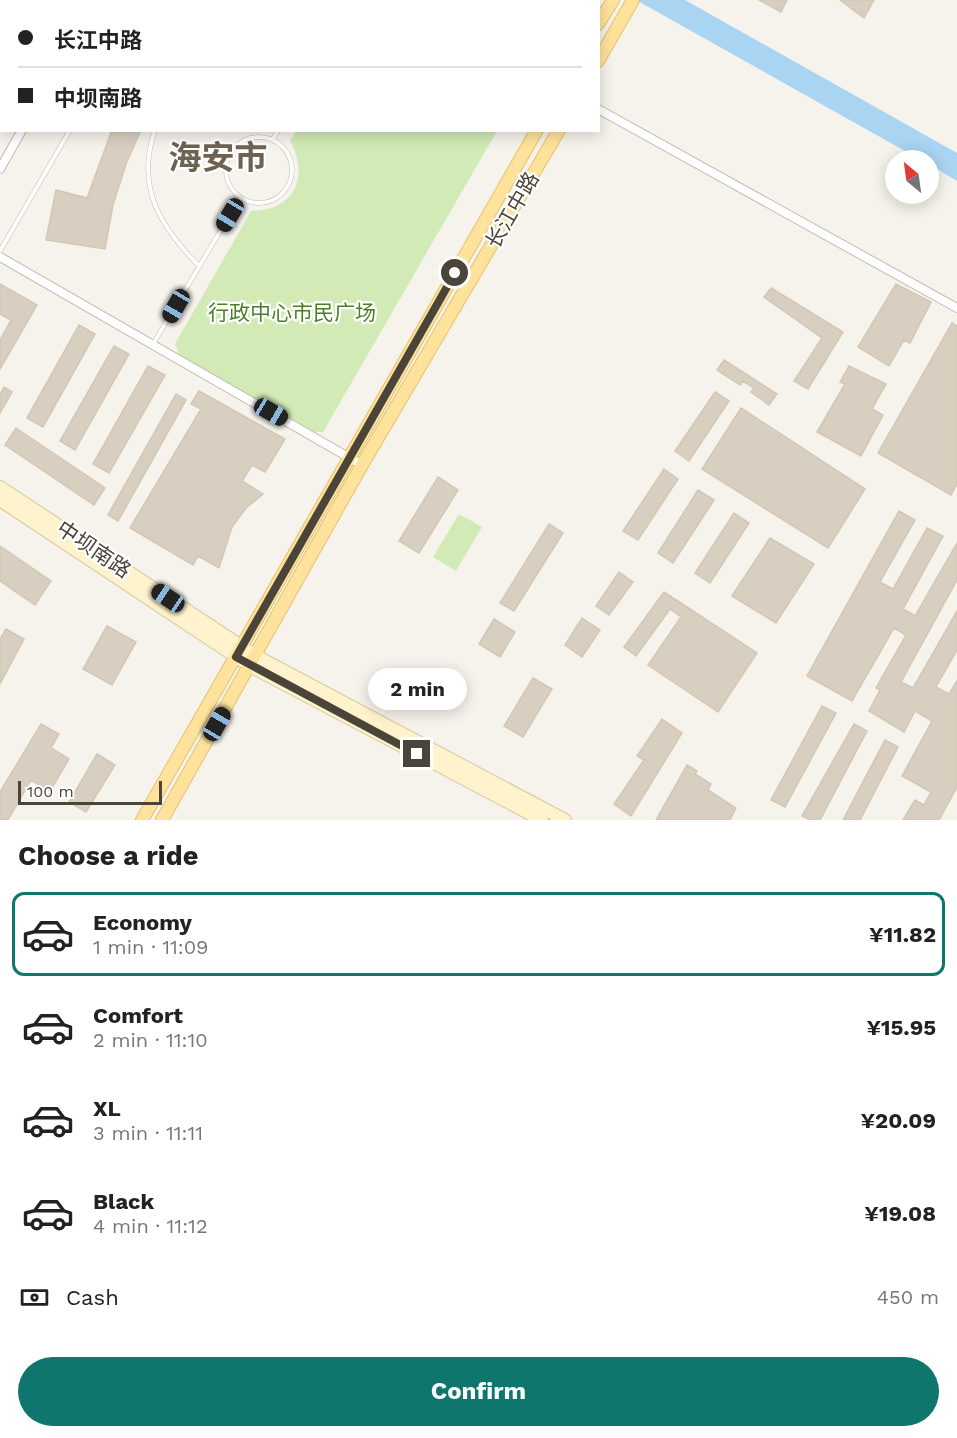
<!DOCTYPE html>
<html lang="en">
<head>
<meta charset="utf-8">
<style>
  :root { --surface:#fff; --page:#f6f6f6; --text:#222; --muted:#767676; --line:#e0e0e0; --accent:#0f766e }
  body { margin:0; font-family:"Work Sans","Noto Sans SC",sans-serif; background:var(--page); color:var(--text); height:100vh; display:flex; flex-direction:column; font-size:22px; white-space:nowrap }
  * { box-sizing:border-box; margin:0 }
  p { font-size:20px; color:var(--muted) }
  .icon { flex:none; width:33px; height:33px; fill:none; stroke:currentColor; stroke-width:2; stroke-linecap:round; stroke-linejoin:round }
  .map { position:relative; height:820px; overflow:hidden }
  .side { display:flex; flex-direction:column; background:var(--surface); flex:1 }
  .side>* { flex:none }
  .guide { position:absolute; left:0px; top:0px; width:600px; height:132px; box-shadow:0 3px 15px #0003; display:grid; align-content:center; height:132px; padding:0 18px; background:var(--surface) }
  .needle { width:39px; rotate:331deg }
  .fabs { position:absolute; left:885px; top:150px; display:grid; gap:12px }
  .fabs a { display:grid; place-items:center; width:54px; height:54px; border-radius:50%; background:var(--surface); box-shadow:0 3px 15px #0003; font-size:30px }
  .scale { position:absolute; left:18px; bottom:15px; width:144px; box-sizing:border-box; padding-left:6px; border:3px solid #4b4439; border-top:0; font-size:16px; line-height:21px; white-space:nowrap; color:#4b4439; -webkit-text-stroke:4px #fff; paint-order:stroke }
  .end { position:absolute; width:27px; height:27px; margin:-14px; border:8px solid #4b4439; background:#fff; box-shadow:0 0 0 3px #fff }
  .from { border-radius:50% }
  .bubble { position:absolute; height:42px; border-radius:21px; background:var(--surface); box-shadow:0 3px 15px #0003; font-size:20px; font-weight:700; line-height:42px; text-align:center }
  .car { position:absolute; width:18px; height:36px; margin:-18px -9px; border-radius:8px; box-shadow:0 0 4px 2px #0007; background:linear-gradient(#222 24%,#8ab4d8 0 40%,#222 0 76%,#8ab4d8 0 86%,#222 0) }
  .guide b { display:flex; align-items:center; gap:21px; height:57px; font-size:22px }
  .guide b+b { border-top:2px solid var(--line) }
  .guide i { width:15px; height:15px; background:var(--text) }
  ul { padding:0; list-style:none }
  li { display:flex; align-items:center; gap:18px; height:84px; margin:0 12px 9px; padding:0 6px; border:3px solid transparent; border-radius:12px }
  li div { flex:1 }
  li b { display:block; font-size:22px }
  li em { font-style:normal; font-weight:700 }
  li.selected { border-color:var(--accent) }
  li>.icon { width:54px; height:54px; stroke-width:1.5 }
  h2 { padding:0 18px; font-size:27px; line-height:72px }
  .pay { display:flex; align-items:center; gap:15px; height:66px; padding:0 18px; font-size:22px }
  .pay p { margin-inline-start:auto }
  .button { display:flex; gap:12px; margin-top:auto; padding:12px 18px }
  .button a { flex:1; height:69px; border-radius:36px; background:var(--accent); color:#fff; font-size:24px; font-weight:700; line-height:69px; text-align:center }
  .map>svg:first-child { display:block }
  .green { fill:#d2eab5 }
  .water { fill:#a9d4f2 }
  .building { fill:#d8cfc1; stroke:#d3c7b4; stroke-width:1.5 }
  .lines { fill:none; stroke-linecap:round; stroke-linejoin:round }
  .lane-casing { stroke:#c2bbae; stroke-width:5 }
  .street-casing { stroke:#c2bbae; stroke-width:10 }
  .secondary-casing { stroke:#d6c79b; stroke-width:14 }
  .primary-casing { stroke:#e6c16a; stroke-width:14 }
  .lane { stroke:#fff; stroke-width:4 }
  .street { stroke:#fff; stroke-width:8 }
  .secondary { stroke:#fff3cd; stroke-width:12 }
  .primary { stroke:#ffe39c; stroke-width:12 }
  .route { stroke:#4b4439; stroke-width:8 }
  .labels { text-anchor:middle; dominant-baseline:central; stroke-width:4.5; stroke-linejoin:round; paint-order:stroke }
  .street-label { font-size:21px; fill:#4b4439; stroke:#fff }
  .park-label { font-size:21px; fill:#4a7f2a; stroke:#fff }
  .town-label { font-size:33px; font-weight:bold; fill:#6e6250; stroke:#fff }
</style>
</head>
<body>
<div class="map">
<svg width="957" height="820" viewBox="0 0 957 820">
  <rect width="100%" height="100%" fill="#f6f3ec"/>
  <path class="green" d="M296,131H497L323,432H314L179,354L175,344L251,211C294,211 310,177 290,141Z
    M459,514L482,527L456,571L433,557Z"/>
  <path class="water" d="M636,0H685L957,153V181L929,164L928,160H921Z"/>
  <path class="building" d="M759,0H787L781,12Z
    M840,0H874L864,18Z
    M112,130H141L126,164L113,205L105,249L46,240L56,190L87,198Z
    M0,284L37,305L0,369V340L11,320L0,314Z
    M896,284L931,302L910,343L904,340L889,366L858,347Z
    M771,288L843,332L808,389L794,381L822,338L764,297Z
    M952,323L957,326V484L951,495L878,453Z
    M79,325L95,334L43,427L27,418Z
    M114,346L129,354L75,450L60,441Z
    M724,360L777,394L769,405L751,392L754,388L743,381L740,385L717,370Z
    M148,366L165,375L109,473L93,464Z
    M849,366L886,384L872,409L883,415L861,456L817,432L845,384L840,382Z
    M4,387L12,392L0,413V395Z
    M199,391L285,439L265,472L252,465L242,481L263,494L246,508L232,527L219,568L198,556L193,565L130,528L201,409L191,404Z
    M715,392L729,401L689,461L675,451Z
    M176,394L186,400L118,521L108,515Z
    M741,408L865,489L828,548L702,469Z
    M16,428L105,488L94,505L5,445Z
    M664,469L678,479L638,540L623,531Z
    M438,477L458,490L419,553L399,541Z
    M698,490L714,500L673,563L658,553Z
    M899,511L915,520L880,582L893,589L927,528L943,536L903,609L915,616L957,543V580L901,682L913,688L957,611V650L936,687L949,694L957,681V787L939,820H903L915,800L924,805L931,792L902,776L932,721L915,711L904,732L869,711L880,690L876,688L906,635L894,628L852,701L807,676Z
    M734,513L749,523L710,583L695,573Z
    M549,524L563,533L514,611L500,603Z
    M770,538L814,564L776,623L732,596Z
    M0,546L51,581L35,605L0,581Z
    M619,572L633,582L609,615L596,606Z
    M664,592L757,653L718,712L648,665L681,617L670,609L636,656L624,647Z
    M582,618L600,630L582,657L565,645Z
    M494,619L515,632L500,657L479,644Z
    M107,626L136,642L112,685L83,669Z
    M6,629L24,639L0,684V639Z
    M533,678L552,689L523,737L504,726Z
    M822,706L836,713L785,807L771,800Z
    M662,719L682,733L631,816L614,804L644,760L637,756Z
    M41,724L59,734L51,748L69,759L50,791L31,780L8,820H0V792Z
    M854,724L867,731L820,820H810L802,816Z
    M885,740L898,747L860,820H843Z
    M97,754L115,765L86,812L69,802Z
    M687,765L697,771L695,774L711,784L708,790L736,808L730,820H656Z"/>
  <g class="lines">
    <g class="lane-casing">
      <path id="lane" d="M146,2V0
        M353,2V0
        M155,130C135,188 161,227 199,266
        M226 170a33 33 0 1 1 66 0a33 33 0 1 1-66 0Z
        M273,139L278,130
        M0,251L70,130
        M153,344L240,198"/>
    </g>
    <g class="street-casing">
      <path id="street" d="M406,0L409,2
        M96,2L97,0
        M598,109L957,308
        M0,169L22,130
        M0,257L362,465"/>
    </g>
    <g class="secondary-casing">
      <path id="secondary" d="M0,487L256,656L565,820
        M0,500L250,666L542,820"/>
    </g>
    <g class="primary-casing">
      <path id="primary" d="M598,24L613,0
        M598,61L633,0
        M142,820L537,130
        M162,820L362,465L559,130"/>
    </g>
    <use href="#lane" class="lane"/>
    <use href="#street" class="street"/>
    <use href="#secondary" class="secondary"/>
    <use href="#primary" class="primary"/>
  </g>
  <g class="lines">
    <path class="route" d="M417,754L236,657L455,273"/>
  </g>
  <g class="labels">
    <g class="street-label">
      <text transform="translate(512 210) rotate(-60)">长江中路</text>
      <text transform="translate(94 549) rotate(34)">中坝南路</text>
    </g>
    <g class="park-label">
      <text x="292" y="312">行政中心市民广场</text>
    </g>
    <g class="town-label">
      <text x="218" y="157">海安市</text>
    </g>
  </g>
</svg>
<div class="fabs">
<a><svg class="needle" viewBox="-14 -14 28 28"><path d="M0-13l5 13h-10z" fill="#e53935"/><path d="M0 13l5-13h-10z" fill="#767676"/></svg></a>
</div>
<div class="scale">100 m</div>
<i class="end from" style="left:455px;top:273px"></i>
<i class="end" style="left:417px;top:754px"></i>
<div class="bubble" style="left:368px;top:668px;width:99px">2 min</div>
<i class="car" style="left:230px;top:215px;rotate:211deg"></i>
<i class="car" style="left:176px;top:306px;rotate:210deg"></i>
<i class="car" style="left:271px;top:412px;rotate:120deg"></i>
<i class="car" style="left:168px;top:598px;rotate:304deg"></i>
<i class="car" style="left:217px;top:724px;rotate:30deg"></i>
<div class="guide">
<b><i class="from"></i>长江中路</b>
<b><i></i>中坝南路</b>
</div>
</div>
<section class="side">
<h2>Choose a ride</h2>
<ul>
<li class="selected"><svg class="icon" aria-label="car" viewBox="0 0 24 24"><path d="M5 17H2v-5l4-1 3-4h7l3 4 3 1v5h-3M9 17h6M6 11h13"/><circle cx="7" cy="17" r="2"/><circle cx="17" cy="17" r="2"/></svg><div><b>Economy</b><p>1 min · 11:09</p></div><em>¥11.82</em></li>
<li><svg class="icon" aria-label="car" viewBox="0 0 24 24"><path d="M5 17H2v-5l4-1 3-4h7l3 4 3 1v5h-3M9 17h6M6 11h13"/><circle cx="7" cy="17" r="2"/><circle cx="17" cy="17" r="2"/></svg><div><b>Comfort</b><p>2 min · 11:10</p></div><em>¥15.95</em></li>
<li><svg class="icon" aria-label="car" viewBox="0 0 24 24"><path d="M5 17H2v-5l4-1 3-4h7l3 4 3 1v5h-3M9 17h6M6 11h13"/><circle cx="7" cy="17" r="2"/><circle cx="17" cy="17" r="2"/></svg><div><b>XL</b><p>3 min · 11:11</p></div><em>¥20.09</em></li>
<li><svg class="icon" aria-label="car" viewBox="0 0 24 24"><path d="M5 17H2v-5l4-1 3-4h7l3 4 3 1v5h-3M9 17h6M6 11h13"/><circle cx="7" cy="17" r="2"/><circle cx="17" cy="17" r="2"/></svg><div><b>Black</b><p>4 min · 11:12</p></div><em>¥19.08</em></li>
</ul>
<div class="pay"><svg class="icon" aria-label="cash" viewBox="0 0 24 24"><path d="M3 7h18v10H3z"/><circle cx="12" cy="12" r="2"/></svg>Cash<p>450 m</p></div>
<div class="button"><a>Confirm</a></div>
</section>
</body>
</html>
